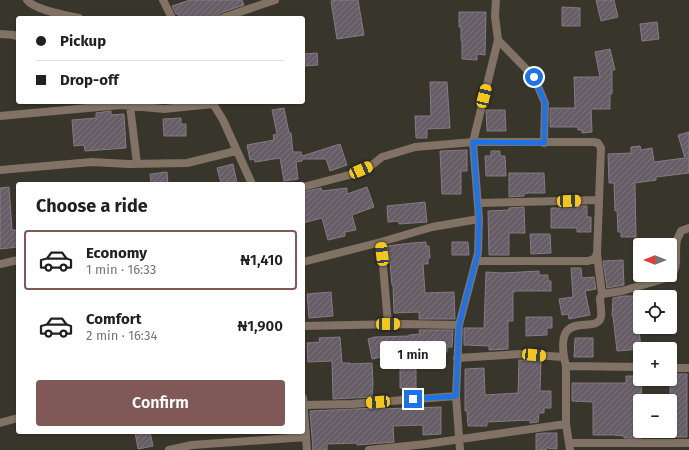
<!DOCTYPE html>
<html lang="en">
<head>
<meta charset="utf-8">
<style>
  :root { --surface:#fff; --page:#f2f2f2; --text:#202124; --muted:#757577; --line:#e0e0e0; --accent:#805857 }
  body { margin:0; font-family:"Fira Sans",sans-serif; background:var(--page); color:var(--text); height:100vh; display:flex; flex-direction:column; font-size:15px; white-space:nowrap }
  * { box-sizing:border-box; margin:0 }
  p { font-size:13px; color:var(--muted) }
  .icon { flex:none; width:22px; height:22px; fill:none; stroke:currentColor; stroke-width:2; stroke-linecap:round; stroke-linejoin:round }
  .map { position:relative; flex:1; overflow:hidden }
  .drawer { position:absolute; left:16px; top:182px; width:289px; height:252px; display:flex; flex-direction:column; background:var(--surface); border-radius:4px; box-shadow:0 1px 3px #0004 }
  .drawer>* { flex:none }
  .banner { position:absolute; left:16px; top:16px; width:289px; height:88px; border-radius:4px; box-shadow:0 1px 3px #0004; display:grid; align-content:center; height:88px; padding:0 20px; background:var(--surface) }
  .needle { width:26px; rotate:270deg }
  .tools { position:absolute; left:633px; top:238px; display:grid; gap:8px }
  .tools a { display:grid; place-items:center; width:44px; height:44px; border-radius:4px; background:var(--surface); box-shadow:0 1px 3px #0004; font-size:20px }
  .end { position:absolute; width:18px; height:18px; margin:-9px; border:5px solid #1a73e8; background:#fff; box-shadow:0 0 0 2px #fff }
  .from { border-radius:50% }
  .bubble { position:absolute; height:28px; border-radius:4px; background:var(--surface); box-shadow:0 1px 3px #0004; font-size:13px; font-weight:600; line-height:28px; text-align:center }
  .car { position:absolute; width:12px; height:24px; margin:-12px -6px; border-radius:5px; box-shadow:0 0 3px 1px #0007; background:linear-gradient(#f5c518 24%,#345 0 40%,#f5c518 0 76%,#345 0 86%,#f5c518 0) }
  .banner b { display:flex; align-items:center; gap:14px; height:38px; font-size:15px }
  .banner b+b { border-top:1px solid var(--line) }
  .banner i { width:10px; height:10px; background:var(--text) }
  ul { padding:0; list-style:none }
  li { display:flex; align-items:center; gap:12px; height:60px; margin:0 8px 6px; padding:0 12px; border:2px solid transparent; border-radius:4px }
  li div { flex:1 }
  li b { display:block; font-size:15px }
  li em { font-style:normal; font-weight:600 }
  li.current { border-color:var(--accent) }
  li>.icon { width:36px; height:36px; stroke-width:1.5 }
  h2 { padding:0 20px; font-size:18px; line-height:48px }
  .button { display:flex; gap:8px; margin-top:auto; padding:8px 20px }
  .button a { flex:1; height:46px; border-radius:4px; background:var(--accent); color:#fff; font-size:16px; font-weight:600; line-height:46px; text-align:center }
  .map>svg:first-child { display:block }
  .building { fill:url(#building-hatch); stroke:#847b84 }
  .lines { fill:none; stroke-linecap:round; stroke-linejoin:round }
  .street { stroke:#817265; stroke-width:8 }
  .route { stroke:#1a73e8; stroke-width:5 }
</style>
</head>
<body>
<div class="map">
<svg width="689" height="450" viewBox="0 0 689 450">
  <defs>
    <pattern id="building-hatch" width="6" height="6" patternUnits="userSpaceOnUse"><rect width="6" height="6" fill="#665d66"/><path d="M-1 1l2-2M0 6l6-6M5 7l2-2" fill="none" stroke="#7c757c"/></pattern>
  </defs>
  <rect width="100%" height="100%" fill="#38352b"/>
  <path class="building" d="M190,0H242L244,5L220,13L218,15L217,18H180L178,14H176L172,6Z
    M337,0H358L364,35L337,39L331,1Z
    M596,0H614L618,17L601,21Z
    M562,7L580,8V26H562Z
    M459,12H486L485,55L477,54V60L462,59V41H461V27H459Z
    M657,22L659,39L642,41L640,24Z
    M610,49L615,70H612V94H610V109H591L592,132L582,133V130H578V127H550V108H575L574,77H600L595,52Z
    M317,53L318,65L303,66V54Z
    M430,82H447L450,128L427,129V138H416L415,116H431Z
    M284,108L289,133H291L293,152H301L302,156L340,144L347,165L330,171L326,159H302V161L296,162L298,179L284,181L280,158L255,162L254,159L250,160L247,145L274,140L273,135L277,134L272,110Z
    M486,110H505L506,131H487Z
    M111,111V115L124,114L126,148L85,151L84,145L74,146L72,120L96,118V113Z
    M181,118V124H186V136H164L163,119Z
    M689,132V173L656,177V180L635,183L636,237H621V232H618L617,210L615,211L614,183H609L608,154L631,153V147L640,146L641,150L652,148L654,162L685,158L678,135Z
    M467,150V171H461V194H442L440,151Z
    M491,151H500V156H505L506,176H486L485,156H491Z
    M233,164L237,183L221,184L217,168Z
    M167,172L168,184H151L150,174Z
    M509,173H544L545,193H528L524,194V196L509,197Z
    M9,187L12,230H18V247L0,249V188Z
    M367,187L374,207L352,215L356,230L345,232V236L328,240L322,218L303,223V192L321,188L322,191L347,188V194Z
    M425,202L427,222L399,224L398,221L388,222L387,206Z
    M577,206H587V217H591V232H577V228H551V208H577Z
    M524,207L525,233H509V255H489L488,211L509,210V208Z
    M530,234H550L551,253L531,254Z
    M426,242V246H429L430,258H428V264H423L425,293L454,292L455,319H419V312L394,313L393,285H392L390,262H389L387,246L412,243Z
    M452,242H468L469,255H452Z
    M623,260L624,285L607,288L603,261Z
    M571,268H581L582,278L594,277L596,289L585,291L590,315L569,319L568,314L562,315L559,299L573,297Z
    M539,271V275H548V281H551V291H515V292H513V321H508V349L489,350V346L464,345V328H484L486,272L503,273Z
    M331,292L333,316L309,318L307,294Z
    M624,296H635L637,329H639L641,349L617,351L613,316H612L613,298Z
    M526,317H552V328H547V335L526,336Z
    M419,330H453L452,347H447V352L416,354V388H400V356H386L372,359L368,339L375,337L409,336V335L420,334Z
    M340,337L342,363H350V364L372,363L373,384L372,397L333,399L332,361L308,362L307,343L320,342L319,338Z
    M575,338H593V357H574Z
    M519,360L541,361L540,391H551V408H544V413H539L538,422L530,423V420L487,422V426H468L467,411H465V369L484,368L485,395L518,393Z
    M670,374H687V437H670Z
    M626,376H640V379H642L641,401H640V431H642V438H624V436L614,435H593V402L572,401V383H626Z
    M441,407V434L423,435V425L393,426L394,442L357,445V443L327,444V450H313L310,411L378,408V409Z
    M135,432H150L153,446L138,449Z
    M543,433H557V449L546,448V450H536V434Z"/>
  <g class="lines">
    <path class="street" d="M27,0C34,10 66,15 79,18
      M163,0L172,18
      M222,18L275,0
      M0,34L14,35L18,37
      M498,40L534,77L545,103L544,143
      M119,102L121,105L164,109L213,104
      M212,102L223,120L252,184
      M130,106L137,164
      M0,116L121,105
      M0,170L92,162L129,164L187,163L236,151
      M303,187L349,175L372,165L382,157L415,147L473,142H594L598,143L601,148L597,254L594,259L588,261H476
      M478,203L599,200
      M381,242L388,324
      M597,254L602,294
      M303,262L381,242L432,227L479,219
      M0,264L18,260
      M303,326L400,324L459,325
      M457,358L520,354L563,357
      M566,366L640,367
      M670,368H689
      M303,398L307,450
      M304,405L352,404L456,396
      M0,423L18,418
      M569,443H689
      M169,450L192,445L306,437
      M369,450L426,444L566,424
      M460,450L456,396L459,325L478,253L479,219L473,142L498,40L495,16L496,0
      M570,450L566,424V366C551,305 597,336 601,317C602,311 600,303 600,298L602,294L622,291L670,277C680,266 674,253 677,240C678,237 680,234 681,231L689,228"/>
  </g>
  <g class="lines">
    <path class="route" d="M413,399L456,396L459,325L478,253L479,219L473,142L544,143L545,103L534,77"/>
  </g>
</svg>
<div class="tools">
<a><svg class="needle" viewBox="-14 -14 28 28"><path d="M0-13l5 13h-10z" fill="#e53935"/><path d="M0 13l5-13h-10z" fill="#757577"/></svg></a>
<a><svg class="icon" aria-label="locate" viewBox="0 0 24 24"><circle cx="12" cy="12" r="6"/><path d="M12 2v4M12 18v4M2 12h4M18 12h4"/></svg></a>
<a>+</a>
<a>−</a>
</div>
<i class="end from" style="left:534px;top:77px"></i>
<i class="end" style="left:413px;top:399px"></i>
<div class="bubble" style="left:380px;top:341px;width:66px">1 min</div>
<i class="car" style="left:484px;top:96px;rotate:14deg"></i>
<i class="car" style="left:361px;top:170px;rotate:66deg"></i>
<i class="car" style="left:569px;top:201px;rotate:88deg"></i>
<i class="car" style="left:382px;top:254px;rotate:354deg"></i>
<i class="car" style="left:388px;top:324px;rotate:89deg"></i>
<i class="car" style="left:534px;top:355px;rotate:95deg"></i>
<i class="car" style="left:378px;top:402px;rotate:266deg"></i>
<div class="banner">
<b><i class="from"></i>Pickup</b>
<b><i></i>Drop-off</b>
</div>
<section class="drawer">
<h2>Choose a ride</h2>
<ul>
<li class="current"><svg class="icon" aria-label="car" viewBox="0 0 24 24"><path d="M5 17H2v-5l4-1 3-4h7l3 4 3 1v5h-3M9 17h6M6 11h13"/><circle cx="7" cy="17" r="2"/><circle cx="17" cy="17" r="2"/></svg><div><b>Economy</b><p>1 min · 16:33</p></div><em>₦1,410</em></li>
<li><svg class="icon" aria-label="car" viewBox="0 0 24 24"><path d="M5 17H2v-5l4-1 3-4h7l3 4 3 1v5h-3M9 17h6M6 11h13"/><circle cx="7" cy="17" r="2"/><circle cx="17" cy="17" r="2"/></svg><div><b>Comfort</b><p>2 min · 16:34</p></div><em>₦1,900</em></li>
</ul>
<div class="button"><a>Confirm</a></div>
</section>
</div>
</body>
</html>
